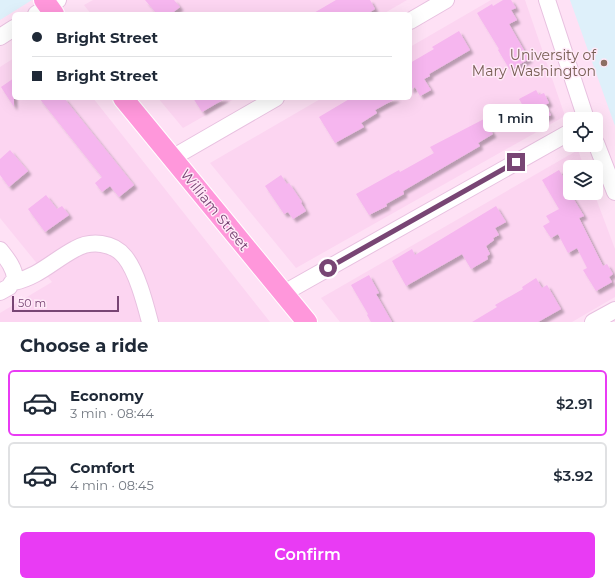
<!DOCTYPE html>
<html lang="en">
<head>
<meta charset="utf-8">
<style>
  :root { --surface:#fff; --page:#f2f2f3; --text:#1f2937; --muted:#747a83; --line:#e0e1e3; --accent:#e93bf4 }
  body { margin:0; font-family:Montserrat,sans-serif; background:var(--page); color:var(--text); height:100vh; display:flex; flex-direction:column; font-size:15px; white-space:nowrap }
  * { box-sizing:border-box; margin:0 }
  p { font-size:13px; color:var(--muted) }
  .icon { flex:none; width:22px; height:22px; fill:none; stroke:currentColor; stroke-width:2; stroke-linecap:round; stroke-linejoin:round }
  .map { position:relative; height:322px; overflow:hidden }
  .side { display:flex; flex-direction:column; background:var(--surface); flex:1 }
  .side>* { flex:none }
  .hud { position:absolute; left:12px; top:12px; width:400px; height:88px; border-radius:6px; box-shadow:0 4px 16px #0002; display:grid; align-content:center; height:88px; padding:0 20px; background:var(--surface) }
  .fabs { position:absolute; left:563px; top:112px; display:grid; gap:8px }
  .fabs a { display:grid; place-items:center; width:40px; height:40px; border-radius:6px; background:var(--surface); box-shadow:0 4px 16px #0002; font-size:20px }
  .scale { position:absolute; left:12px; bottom:10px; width:107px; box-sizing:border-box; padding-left:4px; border:2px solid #784574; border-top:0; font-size:11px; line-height:14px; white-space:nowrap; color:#784574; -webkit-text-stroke:3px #ffe9f8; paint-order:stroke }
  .end { position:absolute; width:18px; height:18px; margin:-9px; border:5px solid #784574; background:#fff; box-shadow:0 0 0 2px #fff }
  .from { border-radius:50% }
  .bubble { position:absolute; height:28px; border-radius:6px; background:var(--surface); box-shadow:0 4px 16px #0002; font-size:13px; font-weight:600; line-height:28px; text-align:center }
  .hud b { display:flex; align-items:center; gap:14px; height:38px; font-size:15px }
  .hud b+b { border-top:1px solid var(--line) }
  .hud i { width:10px; height:10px; background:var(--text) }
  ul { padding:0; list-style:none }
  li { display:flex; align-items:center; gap:12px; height:66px; margin:0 8px 6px; padding:0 12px; border:2px solid var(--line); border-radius:6px }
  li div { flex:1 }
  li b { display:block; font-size:15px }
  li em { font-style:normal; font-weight:600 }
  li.active { border-color:var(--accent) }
  li>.icon { width:36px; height:36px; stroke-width:1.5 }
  h2 { padding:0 20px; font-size:18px; line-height:48px }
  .action { display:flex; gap:8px; margin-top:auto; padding:8px 20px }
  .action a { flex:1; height:46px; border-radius:6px; background:var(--accent); color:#fff; font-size:16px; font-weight:600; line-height:46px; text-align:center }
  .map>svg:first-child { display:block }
  .residential { fill:#fcd5f1 }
  .education { fill:#def0fa }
  .building { fill:#f6b6ef; filter:url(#shadow) }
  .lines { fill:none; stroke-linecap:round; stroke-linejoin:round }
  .minor-casing { stroke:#e8c1e0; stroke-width:18 }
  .major-casing { stroke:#fff; stroke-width:22 }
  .minor { stroke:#fff; stroke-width:16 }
  .major { stroke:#ff97db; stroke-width:20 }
  .route { stroke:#784574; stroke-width:5 }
  .education-dot { fill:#8d6e63; stroke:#ffe9f8; stroke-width:1.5 }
  .labels { text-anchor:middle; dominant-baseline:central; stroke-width:3; stroke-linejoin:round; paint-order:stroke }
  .education-label { font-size:14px; fill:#785e54; stroke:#ffe9f8; text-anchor:end }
  .street-label { font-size:14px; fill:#784574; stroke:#ffe9f8 }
</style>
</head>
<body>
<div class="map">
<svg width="615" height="322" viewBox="0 0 615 322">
  <defs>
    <filter id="shadow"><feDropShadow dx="3.5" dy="3.5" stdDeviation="1" flood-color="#0004"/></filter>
  </defs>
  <rect width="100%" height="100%" fill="#fee1f5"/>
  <path class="residential" d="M93,0H407L383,14H91L84,5Z
    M491,0H525L565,116L296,268L210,163L322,98H410V47Z
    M14,58V98H93L270,322H0V313L52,282L0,218V67Z
    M158,98H236L183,128Z
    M578,150L584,167H570V193H594L615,249V297L572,322H340L321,298Z"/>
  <path class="education" d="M0,0H32L0,20Z
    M570,0H615V126Z"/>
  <path class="building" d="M145,0H174L180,7L171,14H157Z
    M336,0H370L375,9L367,14H312Z
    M503,0H511L516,8L511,10L517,20L509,24L529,59L510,70L498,50L499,49L477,13L492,4L493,6Z
    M459,31L470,50L429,74L430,76L424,79L431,90L420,96L415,87L410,90V63L434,49L432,47Z
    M14,78V107L1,87Z
    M536,90L539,95L544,93L549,103L545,105L551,115L534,124L519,99Z
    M39,98H64L134,185L119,197L110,186L102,192L95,183L102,177Z
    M193,98H226L202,112Z
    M351,98H397L375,110L377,113L361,123L364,127L335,143L319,117Z
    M484,119L493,134L478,143L480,146L403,191L404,194L386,204L387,206L369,215L356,194L399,170L400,172L434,153L430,147Z
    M10,150L28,171L9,187L0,175V159Z
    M559,170L567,183L566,184L570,193L584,216L579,218L603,266L607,264L613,274L609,277L612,282L596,291L583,270L587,268L577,248L568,253L558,234L551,238L543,226L550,222L546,216L559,209L542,180Z
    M281,175L287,184L289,183L302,202L301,203L306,211L293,219L288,212L284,214L265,186Z
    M46,195L57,209L62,206L69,215L45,232L28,209Z
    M496,206L506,222L495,228L499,235L493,238L494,240L486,246L490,254L487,256L488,259L471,269L462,254L406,286L392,261L412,249L415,255Z
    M369,275L379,293L376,294L392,322H371L367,315L368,314L351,285Z
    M536,278L542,288L547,285L561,309L538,322H472L497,307L495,305L523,289L522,287Z"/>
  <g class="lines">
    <g class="minor-casing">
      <path id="minor" d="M547,0L586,119
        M36,14L58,0
        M410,21L446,0
        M0,37L14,28
        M596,143L615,192
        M172,158L276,98
        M0,250C7,259 14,267 15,278L9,287L0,292
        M14,282C38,277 54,260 75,249C91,240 113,242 125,257C137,272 145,303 150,322
        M284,293L570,132
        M593,322L615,310"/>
    </g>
    <g class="major-casing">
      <path id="major" d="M44,0L54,14
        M123,98L307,322"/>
    </g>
    <use href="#minor" class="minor"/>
    <use href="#major" class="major"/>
  </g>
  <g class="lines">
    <path class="route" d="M328,268L516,162"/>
  </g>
  <circle class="education-dot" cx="604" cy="63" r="4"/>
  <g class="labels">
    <g class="education-label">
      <text x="596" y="55">University of<tspan x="596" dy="16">Mary Washington</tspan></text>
    </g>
    <g class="street-label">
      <text transform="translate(215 210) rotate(51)">William Street</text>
    </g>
  </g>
</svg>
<div class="fabs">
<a><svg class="icon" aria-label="locate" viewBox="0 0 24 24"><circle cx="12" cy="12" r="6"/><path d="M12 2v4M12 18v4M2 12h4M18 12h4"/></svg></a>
<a><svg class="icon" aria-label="layers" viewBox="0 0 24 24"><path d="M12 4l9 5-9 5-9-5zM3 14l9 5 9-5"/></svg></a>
</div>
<div class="scale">50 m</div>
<i class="end from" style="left:328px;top:268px"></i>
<i class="end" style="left:516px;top:162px"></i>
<div class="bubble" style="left:483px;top:104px;width:66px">1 min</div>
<div class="hud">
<b><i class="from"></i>Bright Street</b>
<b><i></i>Bright Street</b>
</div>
</div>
<section class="side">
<h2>Choose a ride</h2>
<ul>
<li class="active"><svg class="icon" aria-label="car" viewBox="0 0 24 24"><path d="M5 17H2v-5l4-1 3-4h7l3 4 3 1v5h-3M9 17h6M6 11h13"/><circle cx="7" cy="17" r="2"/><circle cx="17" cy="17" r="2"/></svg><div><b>Economy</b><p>3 min · 08:44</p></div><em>$2.91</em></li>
<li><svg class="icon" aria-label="car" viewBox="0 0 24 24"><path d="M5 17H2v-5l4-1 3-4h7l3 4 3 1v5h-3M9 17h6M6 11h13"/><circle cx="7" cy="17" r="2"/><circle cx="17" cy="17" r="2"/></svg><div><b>Comfort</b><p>4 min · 08:45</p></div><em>$3.92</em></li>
</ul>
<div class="action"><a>Confirm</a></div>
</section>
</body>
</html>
